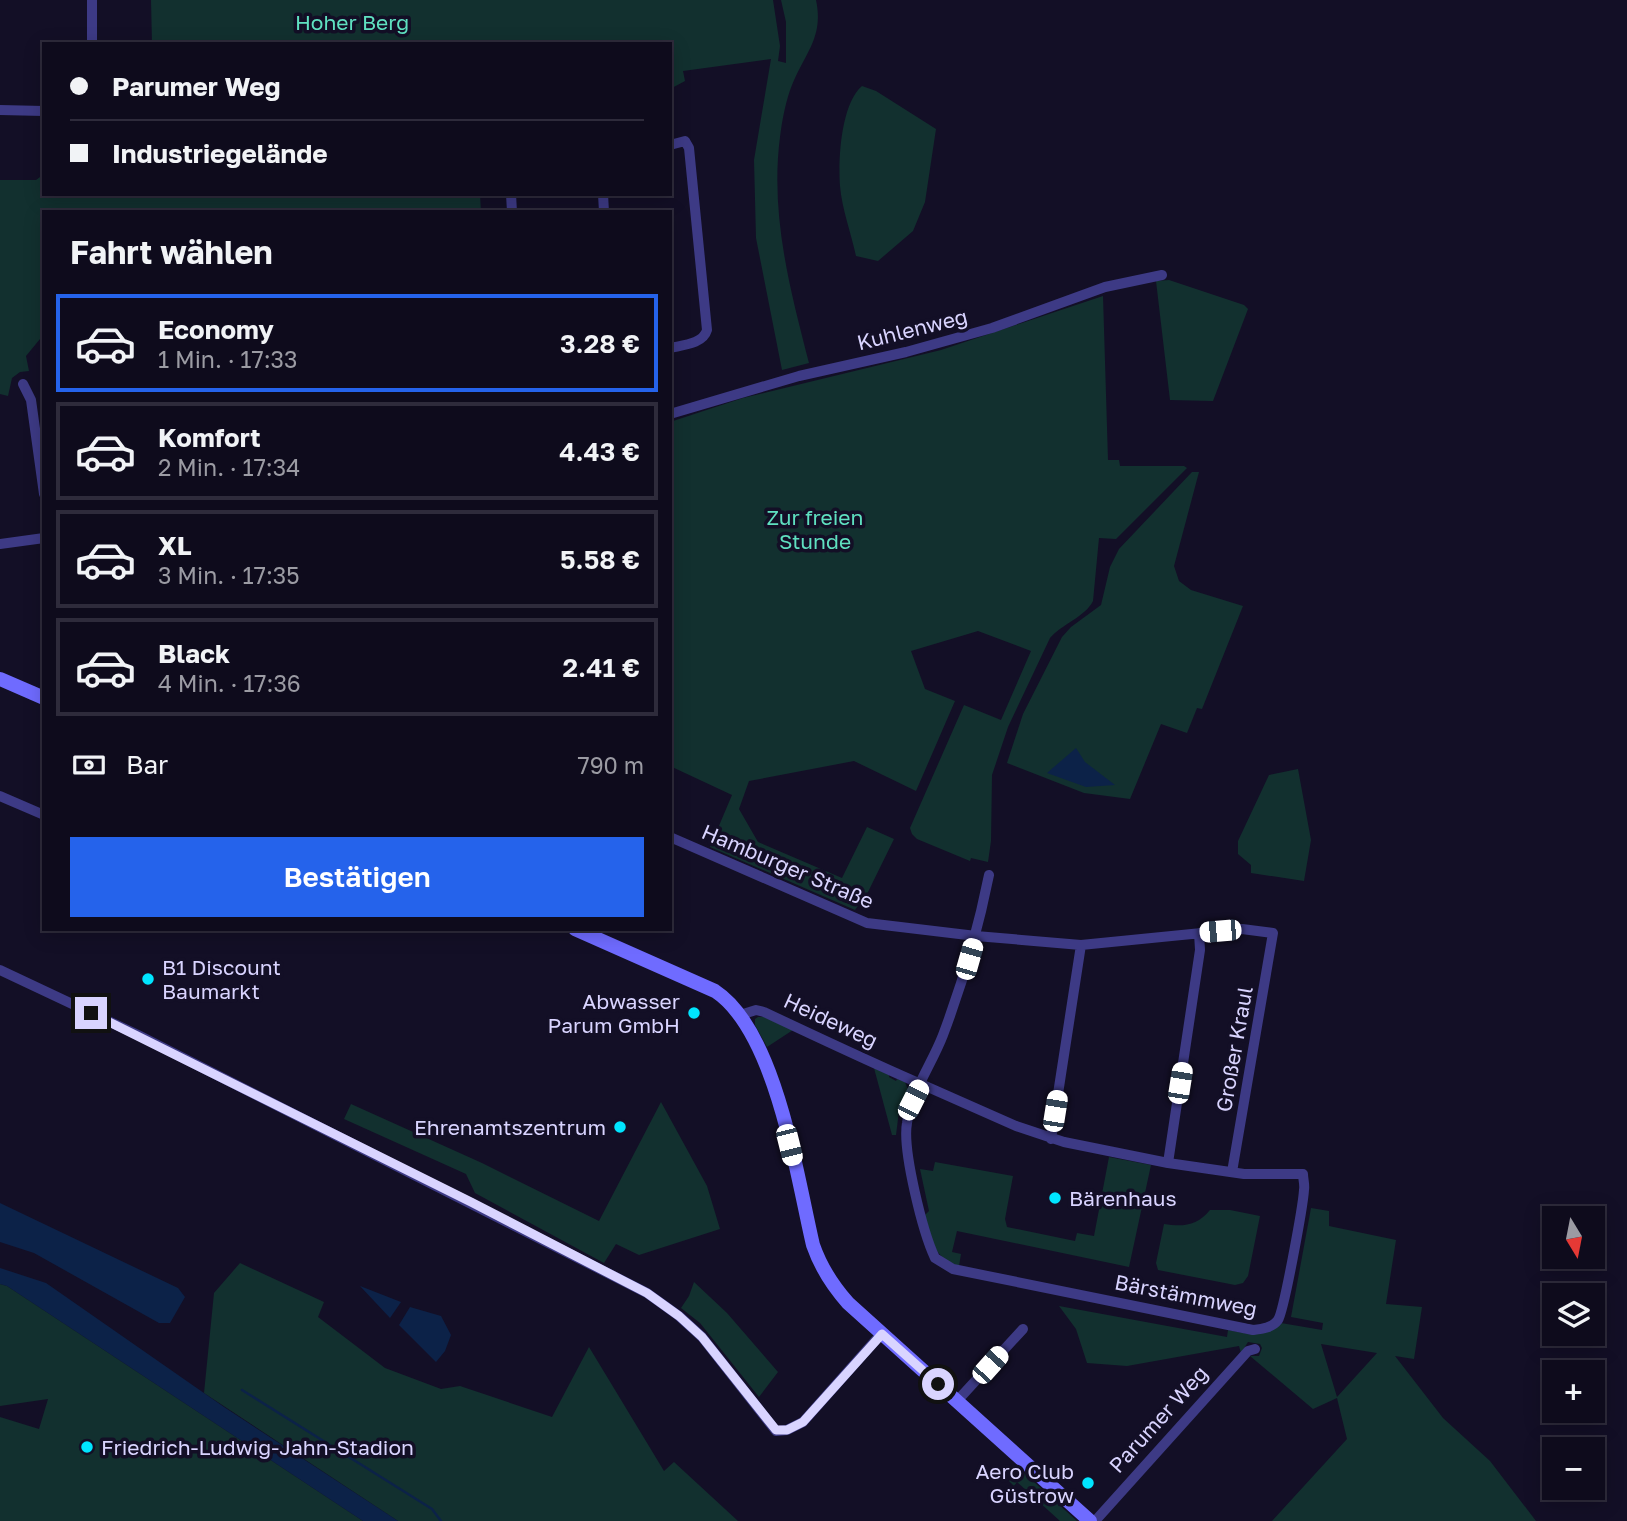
<!DOCTYPE html>
<html lang="de">
<head>
<meta charset="utf-8">
<style>
  :root { --surface:#0e0b1c; --page:#1c1929; --text:#f1f3f6; --muted:#9b9ba3; --line:#2e2b3b; --accent:#2563eb }
  body { margin:0; font-family:"Golos Text",sans-serif; background:var(--page); color:var(--text); height:100vh; display:flex; flex-direction:column; font-size:26px; white-space:nowrap }
  * { box-sizing:border-box; margin:0 }
  p { font-size:23px; color:var(--muted) }
  .icon { flex:none; width:38px; height:38px; fill:none; stroke:currentColor; stroke-width:2; stroke-linecap:round; stroke-linejoin:round }
  .map { position:relative; flex:1; overflow:hidden }
  .sheet { position:absolute; left:42px; top:210px; width:630px; height:721px; display:flex; flex-direction:column; background:var(--surface); border-radius:0px; box-shadow:0 4px 18px #0003,0 0 0 2px var(--line) }
  .sheet>* { flex:none }
  .hud { position:absolute; left:42px; top:42px; width:630px; height:154px; border-radius:0px; box-shadow:0 4px 18px #0003,0 0 0 2px var(--line); display:grid; align-content:center; height:154px; padding:0 28px; background:var(--surface) }
  .needle { width:46px; rotate:170deg }
  .tools { position:absolute; left:1542px; top:1206px; display:grid; gap:14px }
  .tools a { display:grid; place-items:center; width:63px; height:63px; border-radius:0px; background:var(--surface); box-shadow:0 4px 18px #0003,0 0 0 2px var(--line); font-size:35px }
  .end { position:absolute; width:32px; height:32px; margin:-16px; border:9px solid #d9d4ff; background:#111; box-shadow:0 0 0 4px #111 }
  .from { border-radius:50% }
  .car { position:absolute; width:21px; height:42px; margin:-21px -10px; border-radius:9px; box-shadow:0 0 5px 2px #0007; background:linear-gradient(#fff 24%,#345 0 40%,#fff 0 76%,#345 0 86%,#fff 0) }
  .hud b { display:flex; align-items:center; gap:24px; height:66px; font-size:26px }
  .hud b+b { border-top:2px solid var(--line) }
  .hud i { width:18px; height:18px; background:var(--text) }
  ul { padding:0; list-style:none }
  li { display:flex; align-items:center; gap:21px; height:98px; margin:0 14px 10px; padding:0 14px; border:4px solid var(--line); border-radius:0px }
  li div { flex:1 }
  li b { display:block; font-size:26px }
  li em { font-style:normal; font-weight:600 }
  li.selected { border-color:var(--accent) }
  li>.icon { width:63px; height:63px; stroke-width:1.5 }
  h2 { padding:0 28px; font-size:32px; line-height:84px }
  .pay { display:flex; align-items:center; gap:18px; height:77px; padding:0 28px; font-size:26px }
  .pay p { margin-inline-start:auto }
  .primary-button { display:flex; gap:14px; margin-top:auto; padding:14px 28px }
  .primary-button a { flex:1; height:80px; border-radius:0px; background:var(--accent); color:#fff; font-size:28px; font-weight:600; line-height:80px; text-align:center }
  .map>svg:first-child { display:block }
  .green { fill:#12302f; fill-rule:evenodd }
  .water { fill:#0c2248 }
  .lines { fill:none; stroke-linecap:round; stroke-linejoin:round }
  .stream { stroke:#0c2248; stroke-width:2.5 }
  .street { stroke:#3d3a85; stroke-width:10 }
  .secondary { stroke:#6f6bff; stroke-width:14 }
  .route { stroke:#d9d4ff; stroke-width:9 }
  .poi-dot { fill:#00e5ff; stroke:#130f26; stroke-width:2.5 }
  .labels { text-anchor:middle; dominant-baseline:central; stroke-width:7; stroke-linejoin:round; paint-order:stroke }
  .park-label { font-size:21px; fill:#5fe0c0; stroke:#130f26 }
  .street-label { font-size:21px; fill:#d9d4ff; stroke:#130f26 }
  .poi-label { font-size:21px; fill:#d9d4ff; stroke:#130f26; text-anchor:start }
</style>
</head>
<body>
<div class="map">
<svg width="1627" height="1521" viewBox="0 0 1627 1521">
  <rect width="100%" height="100%" fill="#130f26"/>
  <path class="green" d="M151,0H773L780,46L778,61L786,63V22L781,0H816C824,37 805,53 792,85C786,100 782,120 780,137C770,215 790,289 809,363L782,370L756,238L754,160L771,59L683,71L685,81L670,89V44H152Z
    M862,86L876,91L936,129L925,202L913,231L878,261L856,256C851,233 842,209 840,186C838,159 841,104 862,86Z
    M44,174V194H480L481,212H44V339H40L26,356L29,371L20,372L12,378L8,396L0,394V180H36Z
    M1169,280L1244,305L1248,309L1213,401L1170,400L1156,281Z
    M1103,296L1108,460H1119L1120,466H1184L1187,468L1116,539L1099,538L1093,601C1085,617 1062,624 1050,638L1008,727L992,775L991,841L988,862L971,858L970,861L917,839L912,834L910,828L964,705L1001,720L1031,651L978,631L911,651L925,689L955,701L916,791L854,761L749,781L739,809L758,842L842,878L867,827L894,839L868,892L855,910L710,847L732,795L670,766V422L743,398L941,350Z
    M1192,472H1199L1174,566L1179,581L1191,590L1243,606L1202,709L1197,708L1187,733L1161,724L1130,799L1084,793L1007,763L1023,714L1062,637L1071,627L1101,605L1110,567L1119,549Z
    M1298,769L1311,840L1304,881L1251,873V865L1238,854V841L1269,775Z
    M758,1017H764L793,1030L767,1047L755,1025V1019Z
    M874,1068L889,1075V1077L896,1081L897,1079L905,1082L909,1092L903,1111H899L896,1135H892Z
    M661,1102L707,1186L720,1229L639,1255L616,1244L604,1263L475,1193L466,1174L344,1119L351,1104L482,1163L599,1221Z
    M1109,1157L1151,1165L1129,1267L957,1231L952,1252L961,1254L959,1266C932,1257 932,1240 925,1215L929,1211L920,1169L933,1171L935,1162L1013,1176L1005,1219L1007,1227L1075,1241L1077,1233L1094,1236Z
    M1311,1208L1329,1211V1226L1396,1240L1386,1304L1422,1307L1414,1359L1395,1356L1443,1418L1490,1461L1536,1521H1272L1347,1439L1337,1398L1313,1409L1250,1356H1259L1262,1348L1260,1344L1248,1342L1241,1353L1239,1346L1127,1366L1087,1363L1076,1329L1059,1306L1227,1337L1228,1330C1249,1334 1264,1339 1281,1323L1322,1330L1323,1323L1291,1317ZM1321,1344L1377,1353L1337,1397Z
    M1210,1210H1230L1260,1216L1248,1276L1243,1283L1235,1285L1158,1270L1156,1263L1164,1224C1183,1227 1197,1226 1210,1210Z
    M240,1263L324,1302L318,1317L385,1368L441,1389L460,1386L552,1417L589,1347L664,1471L674,1462L738,1521H398L204,1393L214,1293Z
    M694,1282L727,1313L778,1372L759,1397L700,1323L681,1308L689,1296Z
    M0,1284L7,1286L363,1521H0V1417L39,1429L48,1399L0,1406Z
    M1022,1471L1077,1521H1060L1017,1482L1014,1486L1009,1481L1017,1472Z"/>
  <path class="water" d="M1076,748L1085,762L1115,785L1086,787L1047,773Z
    M0,1203L178,1288L185,1297L170,1323H159L34,1253L0,1242Z
    M0,1268L46,1283L224,1407L398,1521H363L7,1286L0,1284Z
    M360,1286L401,1302L390,1318Z
    M410,1307L441,1316L451,1335L445,1351L436,1362L399,1325Z"/>
  <g class="lines">
    <path class="stream" d="M242,1390L432,1509L441,1521"/>
    <path class="street" d="M92,0V44
      M0,110L44,111
      M670,145L685,141L689,148L707,330C703,344 683,345 670,348
      M511,194L512,212
      M603,194L604,212
      M23,384L31,400L44,494
      M670,414L799,376L906,352L992,328L1105,287L1162,275
      M0,544L44,538
      M0,796L44,815
      M670,837L867,923L976,936L1081,945L1242,929L1273,933L1232,1172
      M0,970L138,1035L647,1293L679,1316L702,1337L776,1431L787,1430L803,1422L882,1333
      M740,1015L756,1010L764,1012C819,1038 874,1064 930,1088L1016,1126L1064,1142L1168,1163L1244,1174H1303C1303,1179 1305,1185 1304,1190C1303,1206 1284,1311 1278,1320C1272,1328 1262,1329 1253,1330L953,1269L935,1258C923,1233 902,1150 907,1123C911,1092 932,1064 943,1035C963,982 978,930 989,875
      M1051,1139L1081,945
      M1168,1163L1200,950L1199,933
      M957,1401L1023,1329
      M1095,1521L1248,1351L1255,1349"/>
    <path class="secondary" d="M0,679L44,698
      M575,929L715,991C776,1031 797,1177 813,1245C821,1268 832,1285 848,1303L1090,1521"/>
  </g>
  <g class="lines">
    <path class="route" d="M91,1013L471,1202L647,1293L679,1316L702,1337L776,1430H787L803,1422L882,1334L938,1384"/>
  </g>
  <g class="poi-dot">
    <circle cx="148" cy="979" r="7"/>
    <circle cx="694" cy="1013" r="7"/>
    <circle cx="620" cy="1127" r="7"/>
    <circle cx="1055" cy="1198" r="7"/>
    <circle cx="87" cy="1447" r="7"/>
    <circle cx="1088" cy="1483" r="7"/>
  </g>
  <g class="labels">
    <g class="park-label">
      <text x="352" y="22">Hoher Berg</text>
      <text x="815" y="517">Zur freien<tspan x="815" dy="24">Stunde</tspan></text>
    </g>
    <g class="street-label">
      <text transform="translate(912 329) rotate(-14)">Kuhlenweg</text>
      <text transform="translate(788 866) rotate(23)">Hamburger Straße</text>
      <text transform="translate(831 1020) rotate(25)">Heideweg</text>
      <text transform="translate(1234 1049) rotate(-80)">Großer Kraul</text>
      <text transform="translate(1186 1295) rotate(11)">Bärstämmweg</text>
      <text transform="translate(1158 1419) rotate(-48)">Parumer Weg</text>
    </g>
    <g class="poi-label">
      <text x="162" y="967">B1 Discount<tspan x="162" dy="24">Baumarkt</tspan></text>
      <text x="680" y="1001" text-anchor="end">Abwasser<tspan x="680" dy="24">Parum GmbH</tspan></text>
      <text x="606" y="1127" text-anchor="end">Ehrenamtszentrum</text>
      <text x="1069" y="1198">Bärenhaus</text>
      <text x="101" y="1447">Friedrich-Ludwig-Jahn-Stadion</text>
      <text x="1074" y="1471" text-anchor="end">Aero Club<tspan x="1074" dy="24">Güstrow</tspan></text>
    </g>
  </g>
</svg>
<div class="tools">
<a><svg class="needle" viewBox="-14 -14 28 28"><path d="M0-13l5 13h-10z" fill="#e53935"/><path d="M0 13l5-13h-10z" fill="#9b9ba3"/></svg></a>
<a><svg class="icon" aria-label="layers" viewBox="0 0 24 24"><path d="M12 4l9 5-9 5-9-5zM3 14l9 5 9-5"/></svg></a>
<a>+</a>
<a>−</a>
</div>
<i class="end from" style="left:938px;top:1384px"></i>
<i class="end" style="left:91px;top:1013px"></i>
<i class="car" style="left:1220px;top:931px;rotate:265deg"></i>
<i class="car" style="left:969px;top:959px;rotate:16deg"></i>
<i class="car" style="left:1180px;top:1083px;rotate:9deg"></i>
<i class="car" style="left:913px;top:1100px;rotate:27deg"></i>
<i class="car" style="left:1055px;top:1111px;rotate:9deg"></i>
<i class="car" style="left:789px;top:1145px;rotate:166deg"></i>
<i class="car" style="left:990px;top:1365px;rotate:42deg"></i>
<div class="hud">
<b><i class="from"></i>Parumer Weg</b>
<b><i></i>Industriegelände</b>
</div>
<section class="sheet">
<h2>Fahrt wählen</h2>
<ul>
<li class="selected"><svg class="icon" aria-label="car" viewBox="0 0 24 24"><path d="M5 17H2v-5l4-1 3-4h7l3 4 3 1v5h-3M9 17h6M6 11h13"/><circle cx="7" cy="17" r="2"/><circle cx="17" cy="17" r="2"/></svg><div><b>Economy</b><p>1 Min. · 17:33</p></div><em>3.28 €</em></li>
<li><svg class="icon" aria-label="car" viewBox="0 0 24 24"><path d="M5 17H2v-5l4-1 3-4h7l3 4 3 1v5h-3M9 17h6M6 11h13"/><circle cx="7" cy="17" r="2"/><circle cx="17" cy="17" r="2"/></svg><div><b>Komfort</b><p>2 Min. · 17:34</p></div><em>4.43 €</em></li>
<li><svg class="icon" aria-label="car" viewBox="0 0 24 24"><path d="M5 17H2v-5l4-1 3-4h7l3 4 3 1v5h-3M9 17h6M6 11h13"/><circle cx="7" cy="17" r="2"/><circle cx="17" cy="17" r="2"/></svg><div><b>XL</b><p>3 Min. · 17:35</p></div><em>5.58 €</em></li>
<li><svg class="icon" aria-label="car" viewBox="0 0 24 24"><path d="M5 17H2v-5l4-1 3-4h7l3 4 3 1v5h-3M9 17h6M6 11h13"/><circle cx="7" cy="17" r="2"/><circle cx="17" cy="17" r="2"/></svg><div><b>Black</b><p>4 Min. · 17:36</p></div><em>2.41 €</em></li>
</ul>
<div class="pay"><svg class="icon" aria-label="cash" viewBox="0 0 24 24"><path d="M3 7h18v10H3z"/><circle cx="12" cy="12" r="2"/></svg>Bar<p>790 m</p></div>
<div class="primary-button"><a>Bestätigen</a></div>
</section>
</div>
</body>
</html>
